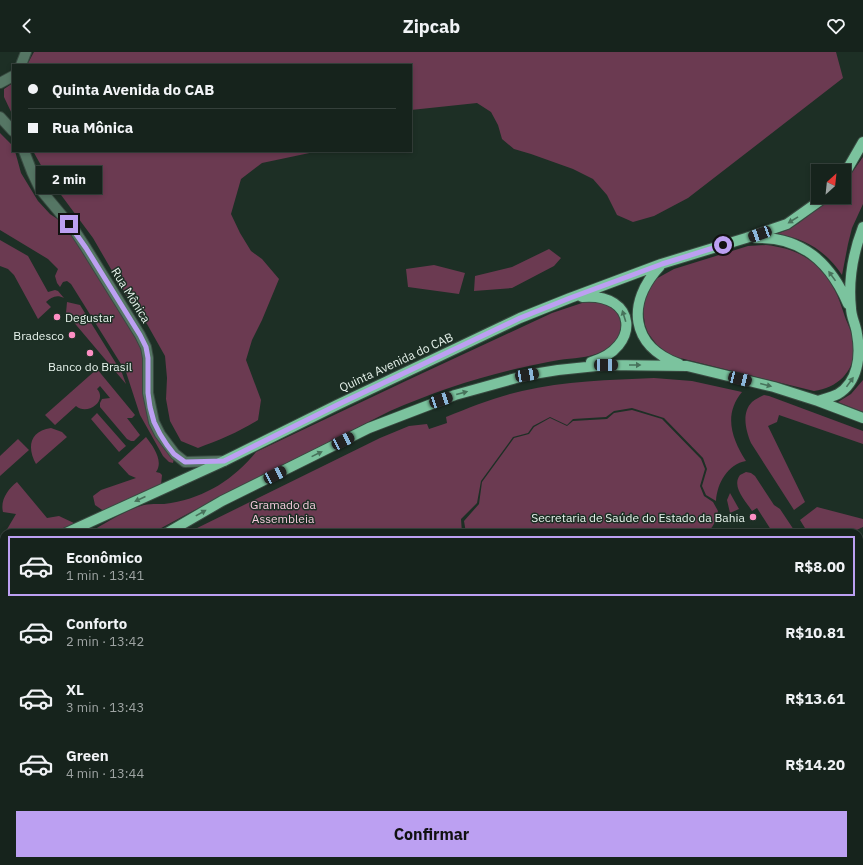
<!DOCTYPE html>
<html lang="pt">
<head>
<meta charset="utf-8">
<style>
  :root { --surface:#16231c; --page:#232f29; --text:#f1f3f6; --muted:#9ea4a3; --line:#35403b; --accent:#bca0f2 }
  body { margin:0; font-family:"IBM Plex Sans",sans-serif; background:var(--page); color:var(--text); height:100vh; display:flex; flex-direction:column; font-size:15px; white-space:nowrap }
  * { box-sizing:border-box; margin:0 }
  p { font-size:13px; color:var(--muted) }
  .icon { flex:none; width:22px; height:22px; fill:none; stroke:currentColor; stroke-width:2; stroke-linecap:round; stroke-linejoin:round }
  .map { position:relative; flex:1; overflow:hidden }
  .panel { position:absolute; left:0px; top:477px; width:863px; height:336px; display:flex; flex-direction:column; background:var(--surface); border-radius:12px 12px 0 0; box-shadow:0 2px 6px #0003,0 0 0 1px var(--line) }
  .panel>* { flex:none }
  .hud { position:absolute; left:12px; top:12px; width:400px; height:88px; border-radius:0px; box-shadow:0 2px 6px #0003,0 0 0 1px var(--line); display:grid; align-content:center; height:88px; padding:0 16px; background:var(--surface) }
  .needle { width:26px; rotate:27deg }
  .tools { position:absolute; left:811px; top:112px; display:grid; gap:8px }
  .tools a { display:grid; place-items:center; width:40px; height:40px; border-radius:0px; background:var(--surface); box-shadow:0 2px 6px #0003,0 0 0 1px var(--line); font-size:20px }
  .end { position:absolute; width:18px; height:18px; margin:-9px; border:5px solid #bca0f2; background:#111; box-shadow:0 0 0 2px #111 }
  .from { border-radius:50% }
  .bubble { position:absolute; height:28px; border-radius:0px; background:var(--surface); box-shadow:0 2px 6px #0003,0 0 0 1px var(--line); font-size:13px; font-weight:700; line-height:28px; text-align:center }
  .car { position:absolute; width:12px; height:24px; margin:-12px -6px; border-radius:5px; box-shadow:0 0 3px 1px #0007; background:linear-gradient(#222 24%,#8ab4d8 0 40%,#222 0 76%,#8ab4d8 0 86%,#222 0) }
  .hud b { display:flex; align-items:center; gap:14px; height:38px; font-size:15px }
  .hud b+b { border-top:1px solid var(--line) }
  .hud i { width:10px; height:10px; background:var(--text) }
  ul { padding:7px 0 0; list-style:none }
  li { display:flex; align-items:center; gap:12px; height:60px; margin:0 8px 6px; padding:0 8px; border:2px solid transparent; border-radius:0px }
  li div { flex:1 }
  li b { display:block; font-size:15px }
  li em { font-style:normal; font-weight:700 }
  li.on { border-color:var(--accent) }
  li>.icon { width:36px; height:36px; stroke-width:1.5 }
  .cta { display:flex; gap:8px; margin-top:auto; padding:8px 16px }
  .cta a { flex:1; height:46px; border-radius:0px; background:var(--accent); color:#111; font-size:16px; font-weight:700; line-height:46px; text-align:center }
  header { display:flex; justify-content:space-between; align-items:center; height:52px; padding:0 16px; background:var(--surface); font-size:18px; font-weight:700 }
  .map>svg:first-child { display:block }
  .green { fill:#6b3a51 }
  .lines { fill:none; stroke-linecap:round; stroke-linejoin:round }
  .minor-casing { stroke:#394a41; stroke-width:12 }
  .major-casing { stroke:#394a41; stroke-width:12 }
  .minor { stroke:#557664; stroke-width:10 }
  .major { stroke:#7bc39e; stroke-width:10 }
  .oneway { fill:#47725b }
  .route { stroke:#bca0f2; stroke-width:5 }
  .poi-dot { fill:#fc8fc3; stroke:#1d2f25; stroke-width:1.5 }
  .labels { text-anchor:middle; dominant-baseline:central; stroke-width:3; stroke-linejoin:round; paint-order:stroke }
  .street-label { font-size:12px; fill:#e7f3ec; stroke:#1d2f25 }
  .poi-label { font-size:12px; fill:#e7f3ec; stroke:#1d2f25; text-anchor:end }
  .park-label { font-size:12px; fill:#f5cadc; stroke:#1d2f25 }
</style>
</head>
<body>
<header><svg class="icon" aria-label="back" viewBox="0 0 24 24"><path d="M15 5l-7 7 7 7"/></svg>Zipcab<svg class="icon" aria-label="heart" viewBox="0 0 24 24"><path d="M12 20l-8-8c-3-5 5-10 8-4 3-6 11-1 8 4z"/></svg></header>
<div class="map">
<svg width="863" height="813" viewBox="0 0 863 813">
  <rect width="100%" height="100%" fill="#1d2f25"/>
  <path class="green" d="M34,0H836L843,26L688,146L654,164L633,170L617,163L607,143L593,127L573,117L531,102L514,97L502,87L498,73L491,60L477,51L411,58V13H27Z
    M13,31V64L4,45V37Z
    M0,81L13,94V99H15L21,121L38,149L50,162L75,179L140,283L150,355L175,402L173,411L169,410L163,404L140,363L126,320L71,232L67,229L63,230L60,235L57,231L55,224L58,217L48,207L0,178Z
    M33,99H319L262,111L241,127L231,162L240,181L251,199L262,207L279,227L262,268L252,288L246,308L261,348L258,368C239,380 219,388 198,396L181,389L170,369L166,347L167,326L165,304L147,272L133,255L93,186L47,124Z
    M863,105V152L852,176L848,192L842,223C826,199 805,186 777,182L787,178L799,171L831,145H844V132Z
    M0,188L28,204L48,240L55,238L58,239L64,246C57,242 51,245 46,250L51,255L38,267L14,223L8,217L0,214Z
    M766,193C785,195 804,201 818,215C833,229 839,246 845,265C848,273 852,280 853,288C859,315 840,336 814,339L676,305L669,302L657,293L648,281L645,273L643,258L644,249L654,228L674,217L748,194Z
    M549,197L561,206L554,214L512,236L474,239L475,224L512,215Z
    M434,213L465,221L459,242L408,235L406,217Z
    M591,248C596,248 602,248 606,250C609,252 611,255 613,257C630,272 619,292 601,300C588,306 573,306 559,308C546,310 533,313 520,316C475,326 432,341 390,359L189,461L152,481H89C103,472 128,457 144,453C152,451 162,453 171,451C206,445 234,427 256,400L410,327L552,261Z
    M67,250L80,253L122,321L126,332L66,261Z
    M97,317L135,363L132,366H127L140,383L134,389H131L127,387L100,355V351L102,347L110,346L100,334L97,337C108,349 87,364 76,354L55,373L45,363Z
    M654,326L692,329L742,340C723,363 732,387 746,409C728,412 717,431 716,449L706,443L702,434L707,417L703,406L664,366L632,356L614,359L606,365L573,367L567,373L550,365L533,374L528,381L513,385L481,429L477,451L461,467L462,481H187L380,386L409,374L427,372L429,377L447,371L446,365C471,355 495,345 522,339C564,329 610,328 654,326Z
    M863,328V360L838,350L851,342Z
    M764,343L769,344L863,379V392L779,363L777,370L768,374L805,450L794,458L751,391C746,379 741,361 752,350C755,347 760,345 764,343Z
    M632,358L662,367L701,407L705,417L700,434L704,444L713,450L718,459C716,467 714,476 706,481H466L464,469L479,452L482,430L514,386L529,382L534,375L550,366L567,374L573,369L607,367L614,361Z
    M97,361L126,394L119,400L91,367Z
    M51,376L62,380L67,385L36,412C27,396 29,379 51,376Z
    M146,385C153,394 164,409 156,420L160,421L162,423L161,433L108,462L95,453L93,444L101,438L136,426L129,423L118,411Z
    M18,387L29,398L0,424V404Z
    M746,420L751,421L755,424L774,453L780,457L796,481H773L757,456L752,459C746,449 731,435 740,423Z
    M17,430L47,466L59,464L76,472L66,481H7L6,479L16,462L3,460C0,448 8,437 17,430Z
    M730,441L739,457L730,461L727,448Z
    M817,455L863,467V475L850,481H808L800,468Z
    M4,516V551L0,563V518Z
    M4,603V669L1,635Z
    M0,751L4,753V809H20L11,813H0Z
    M59,809H97L101,813H60Z
    M124,809H242V813H129Z
    M257,809H346V813H257Z
    M609,809H781L789,813H613Z"/>
  <g class="lines">
    <g class="minor-casing">
      <path id="minor" d="M21,13L26,0
        M0,31L13,24
        M0,65L13,79
        M24,99L32,120L40,137L75,179L86,196L140,283L146,295L148,306V341L154,370L160,382L175,402L185,410L224,409"/>
    </g>
    <g class="major-casing">
      <path id="major" d="M844,123L863,90
        M756,186C802,184 831,212 848,252
        M660,214C626,251 630,294 679,312
        M582,245C638,240 641,296 591,310
        M818,349C824,347 832,345 838,342C858,330 861,304 857,282C856,273 851,265 851,256C848,228 853,201 863,175
        M66,481L224,409L337,353L520,266L570,246L661,212L746,186L787,172L825,145
        M167,481L222,449L369,376L455,343L527,323L558,318L606,313L687,314L774,335L818,349L863,366
        M0,512L4,510
        M0,585L4,571
        M0,683L4,694
        M48,809L50,813
        M108,809L112,813"/>
    </g>
    <use href="#minor" class="minor"/>
    <use href="#major" class="major"/>
  </g>
  <defs><path id="oneway-solid" d="M-6-.8H1V-3.2L6.5 0L1 3.2V.8H-6Z"/></defs>
  <g class="oneway">
    <use href="#oneway-solid" transform="translate(793 168) rotate(148)"/>
    <use href="#oneway-solid" transform="translate(832 224) rotate(-126)"/>
    <use href="#oneway-solid" transform="translate(624 264) rotate(-107)"/>
    <use href="#oneway-solid" transform="translate(635 313)"/>
    <use href="#oneway-solid" transform="translate(850 330) rotate(-54)"/>
    <use href="#oneway-solid" transform="translate(766 333) rotate(14)"/>
    <use href="#oneway-solid" transform="translate(462 341) rotate(-15)"/>
    <use href="#oneway-solid" transform="translate(317 402) rotate(-26)"/>
    <use href="#oneway-solid" transform="translate(140 447) rotate(156)"/>
    <use href="#oneway-solid" transform="translate(201 461) rotate(-29)"/>
  </g>
  <g class="lines">
    <path class="route" d="M69,172L86,196L140,283L146,295L148,306V341L150,355L154,370L160,382L167,393L174,402L185,410L224,409L337,353L520,266L570,246L662,212L723,193"/>
  </g>
  <g class="poi-dot">
    <circle cx="57" cy="265" r="4"/>
    <circle cx="72" cy="283" r="4"/>
    <circle cx="90" cy="301" r="4"/>
    <circle cx="753" cy="465" r="4"/>
  </g>
  <g class="labels">
    <g class="street-label">
      <text transform="translate(131 243) rotate(58)">Rua Mônica</text>
      <text transform="translate(396 310) rotate(-25)">Quinta Avenida do CAB</text>
    </g>
    <g class="poi-label">
      <text x="65" y="265" text-anchor="start">Degustar</text>
      <text x="64" y="283">Bradesco</text>
      <text x="90" y="314" text-anchor="middle">Banco do Brasil</text>
      <text x="745" y="465">Secretaria de Saúde do Estado da Bahia</text>
    </g>
    <g class="park-label">
      <text x="283" y="452">Gramado da<tspan x="283" dy="14">Assembleia</tspan></text>
    </g>
  </g>
</svg>
<div class="tools">
<a><svg class="needle" viewBox="-14 -14 28 28"><path d="M0-13l5 13h-10z" fill="#e53935"/><path d="M0 13l5-13h-10z" fill="#9ea4a3"/></svg></a>
</div>
<i class="end from" style="left:723px;top:193px"></i>
<i class="end" style="left:69px;top:172px"></i>
<div class="bubble" style="left:36px;top:114px;width:66px">2 min</div>
<i class="car" style="left:760px;top:182px;rotate:250deg"></i>
<i class="car" style="left:606px;top:313px;rotate:90deg"></i>
<i class="car" style="left:527px;top:323px;rotate:80deg"></i>
<i class="car" style="left:740px;top:327px;rotate:104deg"></i>
<i class="car" style="left:441px;top:348px;rotate:71deg"></i>
<i class="car" style="left:343px;top:389px;rotate:63deg"></i>
<i class="car" style="left:275px;top:423px;rotate:64deg"></i>
<div class="hud">
<b><i class="from"></i>Quinta Avenida do CAB</b>
<b><i></i>Rua Mônica</b>
</div>
<section class="panel">
<ul>
<li class="on"><svg class="icon" aria-label="car" viewBox="0 0 24 24"><path d="M5 17H2v-5l4-1 3-4h7l3 4 3 1v5h-3M9 17h6M6 11h13"/><circle cx="7" cy="17" r="2"/><circle cx="17" cy="17" r="2"/></svg><div><b>Econômico</b><p>1 min · 13:41</p></div><em>R$8.00</em></li>
<li><svg class="icon" aria-label="car" viewBox="0 0 24 24"><path d="M5 17H2v-5l4-1 3-4h7l3 4 3 1v5h-3M9 17h6M6 11h13"/><circle cx="7" cy="17" r="2"/><circle cx="17" cy="17" r="2"/></svg><div><b>Conforto</b><p>2 min · 13:42</p></div><em>R$10.81</em></li>
<li><svg class="icon" aria-label="car" viewBox="0 0 24 24"><path d="M5 17H2v-5l4-1 3-4h7l3 4 3 1v5h-3M9 17h6M6 11h13"/><circle cx="7" cy="17" r="2"/><circle cx="17" cy="17" r="2"/></svg><div><b>XL</b><p>3 min · 13:43</p></div><em>R$13.61</em></li>
<li><svg class="icon" aria-label="car" viewBox="0 0 24 24"><path d="M5 17H2v-5l4-1 3-4h7l3 4 3 1v5h-3M9 17h6M6 11h13"/><circle cx="7" cy="17" r="2"/><circle cx="17" cy="17" r="2"/></svg><div><b>Green</b><p>4 min · 13:44</p></div><em>R$14.20</em></li>
</ul>
<div class="cta"><a>Confirmar</a></div>
</section>
</div>
</body>
</html>
